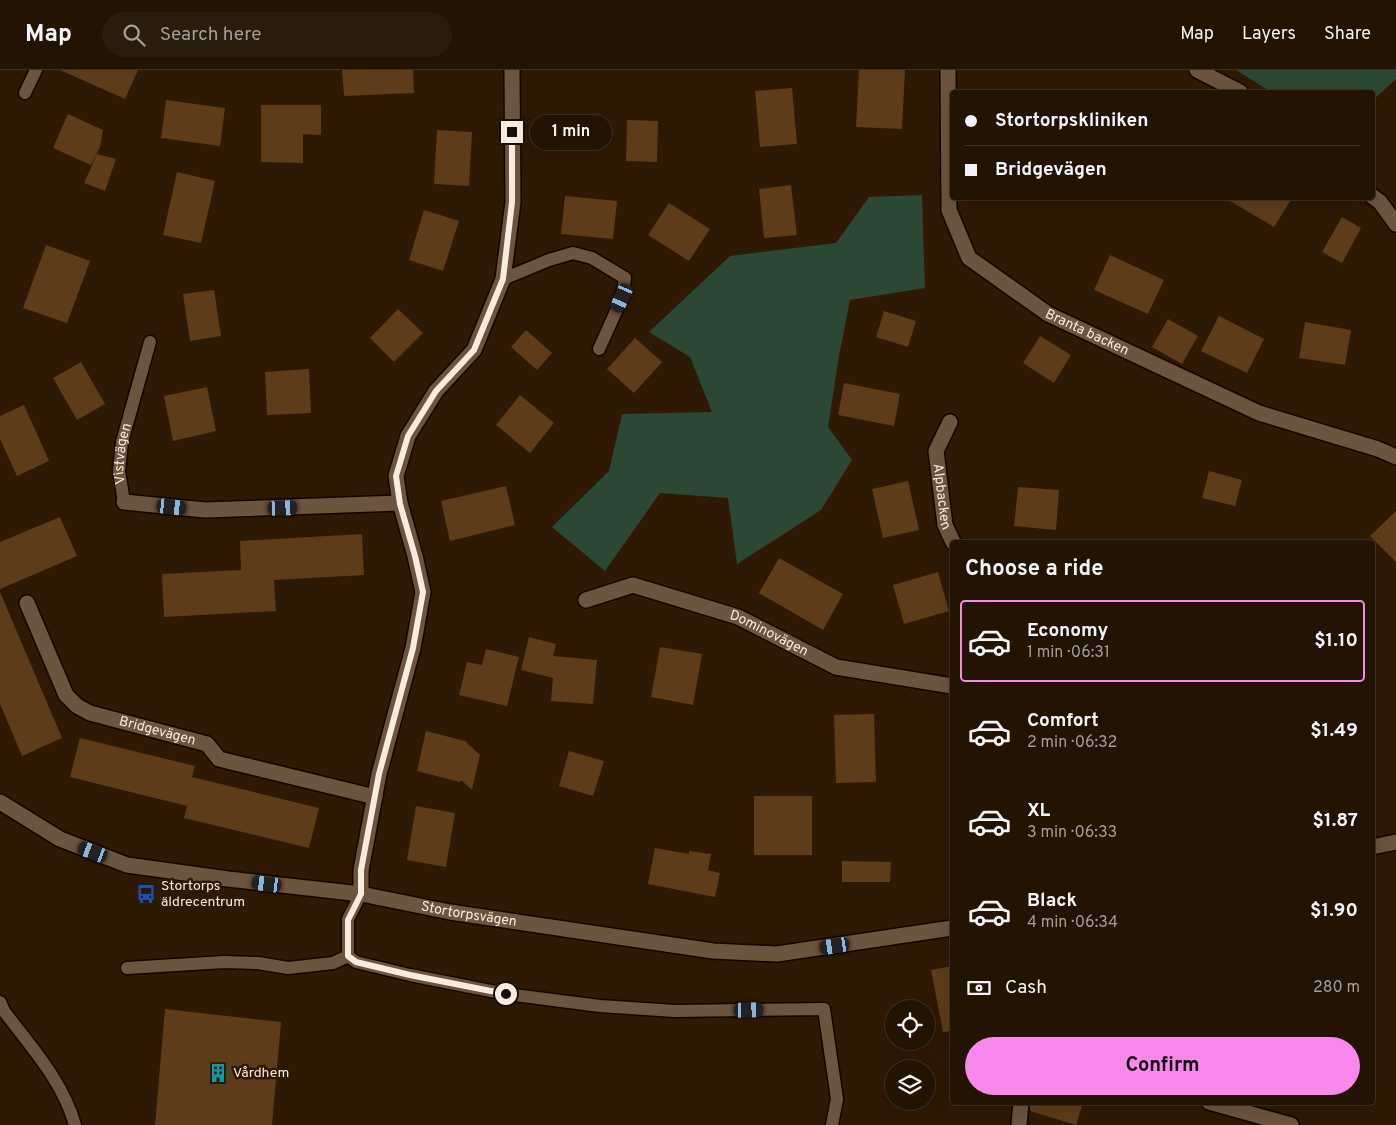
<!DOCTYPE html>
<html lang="en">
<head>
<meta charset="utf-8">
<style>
  :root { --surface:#221303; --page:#2a1c0d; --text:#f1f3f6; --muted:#a29e9a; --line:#3f3225; --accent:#f888eb }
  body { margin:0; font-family:Overpass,sans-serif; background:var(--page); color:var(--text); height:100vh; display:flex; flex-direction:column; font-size:19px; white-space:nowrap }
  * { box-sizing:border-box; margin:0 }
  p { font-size:16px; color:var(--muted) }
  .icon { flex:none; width:28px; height:28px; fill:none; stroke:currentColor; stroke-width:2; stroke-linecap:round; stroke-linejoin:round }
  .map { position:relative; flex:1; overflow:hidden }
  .panel { position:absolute; left:950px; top:470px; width:425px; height:565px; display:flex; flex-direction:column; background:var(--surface); border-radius:5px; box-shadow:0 5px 20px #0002,0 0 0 1px var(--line) }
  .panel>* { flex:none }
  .guide { position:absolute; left:950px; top:20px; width:425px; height:110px; border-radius:5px; box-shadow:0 5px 20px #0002,0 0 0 1px var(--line); display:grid; align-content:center; height:110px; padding:0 15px; background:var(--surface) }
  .tools { position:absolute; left:885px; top:930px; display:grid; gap:10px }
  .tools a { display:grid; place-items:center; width:50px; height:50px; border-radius:50%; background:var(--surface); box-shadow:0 5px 20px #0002,0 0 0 1px var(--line); font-size:25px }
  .end { position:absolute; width:22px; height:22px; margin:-11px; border:6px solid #faebdf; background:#111; box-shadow:0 0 0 2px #111 }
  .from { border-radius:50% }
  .bubble { position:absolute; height:35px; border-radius:18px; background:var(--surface); box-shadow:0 5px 20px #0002,0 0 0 1px var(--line); font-size:16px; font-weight:700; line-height:35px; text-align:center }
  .car { position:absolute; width:15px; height:30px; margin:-15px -8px; border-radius:6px; box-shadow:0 0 4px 1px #0007; background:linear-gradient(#222 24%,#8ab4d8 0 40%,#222 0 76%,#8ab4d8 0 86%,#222 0) }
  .guide b { display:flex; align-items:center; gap:18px; height:48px; font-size:19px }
  .guide b+b { border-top:1px solid var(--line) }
  .guide i { width:12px; height:12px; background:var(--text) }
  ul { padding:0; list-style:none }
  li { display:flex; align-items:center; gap:15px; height:82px; margin:0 10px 8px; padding:0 5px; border:2px solid transparent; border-radius:5px }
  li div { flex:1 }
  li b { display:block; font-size:19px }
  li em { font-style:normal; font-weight:700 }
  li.current { border-color:var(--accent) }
  li>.icon { width:45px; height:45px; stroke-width:1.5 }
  h2 { padding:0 15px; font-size:22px; line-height:60px }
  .pay { display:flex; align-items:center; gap:12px; height:55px; padding:0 15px; font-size:19px }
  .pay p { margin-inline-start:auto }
  .button { display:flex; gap:10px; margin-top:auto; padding:10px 15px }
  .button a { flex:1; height:58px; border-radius:30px; background:var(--accent); color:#111; font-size:20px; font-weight:700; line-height:58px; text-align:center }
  header { display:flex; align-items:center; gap:30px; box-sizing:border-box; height:70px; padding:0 25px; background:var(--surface); border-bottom:1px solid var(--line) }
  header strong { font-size:24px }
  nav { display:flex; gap:28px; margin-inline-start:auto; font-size:18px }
  .search { width:350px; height:45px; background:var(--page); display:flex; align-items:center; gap:12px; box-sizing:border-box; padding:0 18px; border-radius:28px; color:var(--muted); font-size:19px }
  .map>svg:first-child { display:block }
  .green { fill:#2c4734 }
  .building { fill:#5e3c19 }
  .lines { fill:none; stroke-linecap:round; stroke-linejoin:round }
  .service-casing { stroke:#150400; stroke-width:15 }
  .minor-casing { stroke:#150400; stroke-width:18 }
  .service { stroke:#6c543e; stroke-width:12 }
  .minor { stroke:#6c543e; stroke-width:15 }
  .route { stroke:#faebdf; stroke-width:6 }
  .labels { text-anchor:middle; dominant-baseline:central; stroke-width:5; stroke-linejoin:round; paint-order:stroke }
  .street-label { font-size:14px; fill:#faebdf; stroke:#2e1904 }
  .poi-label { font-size:14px; fill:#faebdf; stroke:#2e1904; text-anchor:start }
</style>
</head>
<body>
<header>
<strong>Map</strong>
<div class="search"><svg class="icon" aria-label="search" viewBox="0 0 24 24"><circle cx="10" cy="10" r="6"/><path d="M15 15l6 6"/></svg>Search here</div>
<nav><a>Map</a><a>Layers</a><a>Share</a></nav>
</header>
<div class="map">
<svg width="1396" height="1055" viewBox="0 0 1396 1055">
  <rect width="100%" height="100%" fill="#2e1904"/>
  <path class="green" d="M1236,0H1396V9L1373,30L1372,22H1271Z
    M922,125L925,218L850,230L839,286L828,357L852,390L821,440L737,494L728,428L660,423L605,501L552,457L609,401L622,344L712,342L690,287L649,262L730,186L836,173L869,127Z"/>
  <path class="building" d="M60,0H138L125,29Z
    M342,0H413L414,23L344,26Z
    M859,0H905L902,59L856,57Z
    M792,18L797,74L760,77L755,21Z
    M166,30L225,38L220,76L161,68Z
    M261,35H321V65L303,64V93L261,92Z
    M68,44L103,60L100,77L91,95L53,78Z
    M627,50L658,51L657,92L626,91Z
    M437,60L472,62L469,116L434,114Z
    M97,84L116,89L105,121L84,113Z
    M177,102L215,111L201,173L163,165Z
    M791,115L797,165L764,168L759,119Z
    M565,126L617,131L613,169L561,164Z
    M1225,128H1292L1274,157Z
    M669,133L710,159L689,191L648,165Z
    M424,140L459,151L443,201L409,190Z
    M1342,147L1361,158L1342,193L1322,182Z
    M46,175L90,191L67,253L23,238Z
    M1110,185L1164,210L1148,244L1094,220Z
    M214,220L221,266L190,271L183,224Z
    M398,239L423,263L394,292L370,268Z
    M884,241L916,251L908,277L876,267Z
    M1219,246L1264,269L1247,303L1201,281Z
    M1168,249L1198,266L1182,294L1152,277Z
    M1305,252L1351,260L1345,295L1299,288Z
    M526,260L552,283L537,300L511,277Z
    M1040,266L1071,285L1054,313L1023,293Z
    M635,268L662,292L634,323L607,299Z
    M81,292L105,334L77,350L53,308Z
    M309,299L311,343L267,345L265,302Z
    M844,313L900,324L894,356L838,345Z
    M207,317L216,361L173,371L164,326Z
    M520,325L554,353L530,383L496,355Z
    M24,335L49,391L17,406L0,369V346Z
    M1209,401L1242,410L1235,436L1202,428Z
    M908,411L919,460L883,468L872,419Z
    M506,416L515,455L450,471L441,431Z
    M1018,417L1059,420L1056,460L1014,456Z
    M1396,441V492L1370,466Z
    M60,447L77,486L0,519V472Z
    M362,464L364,505L274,510L276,541L164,547L162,504L241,500L240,471Z
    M779,488L843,524L823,560L759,523Z
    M938,502L949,541L904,554L893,515Z
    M0,522L62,668L22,686L0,634Z
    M529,567L556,574L553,586L597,590L593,634L551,631L553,608L521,600Z
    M660,577L702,584L693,635L651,627Z
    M486,579L519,587L507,636L459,625L467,592L482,595Z
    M874,644L876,712L836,713L834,645Z
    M426,661L465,671L480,685L472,720L461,710L460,712L417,701Z
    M80,668L195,696L192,707L319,738L309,778L184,748L187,736L70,707Z
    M569,681L604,691L593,726L559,716Z
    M754,726H812V785H754Z
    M416,736L455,743L446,797L407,790Z
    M655,778L689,784V781L711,784L708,800L720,803L715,827L648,814Z
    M842,791L891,792L890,812H842Z
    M952,896V961L943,962L931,900Z
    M165,939L281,952L272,1055H155Z
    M1030,1032H1083L1076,1055L1030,1041Z"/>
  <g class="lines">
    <g class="service-casing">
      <g id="service">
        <path d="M25,23L36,0"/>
        <path d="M503,209L549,190L573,183L592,188L625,208L622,228L599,279"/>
        <path id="s1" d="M124,432L119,401L122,372L150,272"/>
        <path d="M361,824L348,849V886L356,892L410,905L506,924L600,936L675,941L824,939L837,1029L832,1055"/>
        <path d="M127,898L224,892L258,893L288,898L333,893L348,886"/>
        <path d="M0,932L4,941C30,976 63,1011 75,1055"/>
      </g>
    </g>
    <g class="minor-casing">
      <g id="minor">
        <path id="s2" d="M948,0L949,140L969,188L1048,244L1259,343L1378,379L1396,387"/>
        <path d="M1197,0L1240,22"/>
        <path d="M1372,126L1380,132L1396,154"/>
        <path id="s3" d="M950,352L936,381L945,455L953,472"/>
        <path d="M124,432L205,440L400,433"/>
        <path id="s4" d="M586,530L633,515L738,547L836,597L952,616"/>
        <path id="s5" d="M27,533L66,625L77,636L90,643L207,674L219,689L375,727"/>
        <path id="s6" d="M0,732L60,769L127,795L228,809L361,824L450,842L713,881L777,884L952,858"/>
        <path d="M1372,777L1396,772"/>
        <path d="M361,824V800L379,704L413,578L423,522L415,486L400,433L396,406L408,366L436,321L474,280L503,209L513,132L512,0"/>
        <path d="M1209,1032L1291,1055"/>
        <path d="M1019,1055L1021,1032"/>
      </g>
    </g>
    <use href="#service" class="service"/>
    <use href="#minor" class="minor"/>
  </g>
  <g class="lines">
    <path class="route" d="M506,924L410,905L356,892L348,886V850L361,824V800L379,704L413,578L423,522L415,486L400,434L396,406L408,366L436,321L474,280L503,209L512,132V62"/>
  </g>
  <defs>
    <g id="bus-bare" transform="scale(1.5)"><path d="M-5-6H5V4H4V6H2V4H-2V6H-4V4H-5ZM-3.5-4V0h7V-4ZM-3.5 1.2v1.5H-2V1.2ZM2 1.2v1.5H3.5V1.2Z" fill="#1a4fb4" stroke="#2e1904" stroke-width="2.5" paint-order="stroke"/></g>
    <g id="building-bare" transform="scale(1.5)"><path d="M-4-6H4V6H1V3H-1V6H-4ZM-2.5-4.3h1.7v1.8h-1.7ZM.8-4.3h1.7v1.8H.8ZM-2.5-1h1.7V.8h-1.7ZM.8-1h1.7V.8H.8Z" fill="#0f9aa8" stroke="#2e1904" stroke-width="2.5" paint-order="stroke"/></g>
  </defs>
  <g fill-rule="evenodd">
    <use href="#bus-bare" x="146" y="824"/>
    <use href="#building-bare" x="218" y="1003"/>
  </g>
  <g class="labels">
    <g class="street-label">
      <text stroke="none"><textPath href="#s2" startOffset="332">Branta backen</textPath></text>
      <text stroke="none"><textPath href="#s1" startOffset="49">Vistvägen</textPath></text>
      <text stroke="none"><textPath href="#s3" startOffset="78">Alpbacken</textPath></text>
      <text stroke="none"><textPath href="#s4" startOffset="194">Dominovägen</textPath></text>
      <text stroke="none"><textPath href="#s5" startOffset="200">Bridgevägen</textPath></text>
      <text stroke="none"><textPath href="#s6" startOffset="488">Stortorpsvägen</textPath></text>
    </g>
    <g class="poi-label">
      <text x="161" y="816">Stortorps<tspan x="161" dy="16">äldrecentrum</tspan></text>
      <text x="233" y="1003">Vårdhem</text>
    </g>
  </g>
</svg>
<div class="tools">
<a><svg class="icon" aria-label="locate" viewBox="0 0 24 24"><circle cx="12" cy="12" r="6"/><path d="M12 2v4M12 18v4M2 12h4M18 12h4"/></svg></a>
<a><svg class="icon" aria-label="layers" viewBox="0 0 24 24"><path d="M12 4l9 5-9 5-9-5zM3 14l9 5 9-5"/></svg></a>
</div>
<i class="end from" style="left:506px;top:924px"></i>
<i class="end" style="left:512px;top:62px"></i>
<div class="bubble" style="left:530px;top:45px;width:82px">1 min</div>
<i class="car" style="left:622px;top:228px;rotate:204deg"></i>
<i class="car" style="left:172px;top:437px;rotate:96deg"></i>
<i class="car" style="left:283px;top:438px;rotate:88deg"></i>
<i class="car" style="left:93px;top:782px;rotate:291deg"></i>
<i class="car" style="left:267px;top:814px;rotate:277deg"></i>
<i class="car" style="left:835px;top:876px;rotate:261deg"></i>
<i class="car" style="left:749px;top:940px;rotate:89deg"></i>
<div class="guide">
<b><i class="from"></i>Stortorpskliniken</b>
<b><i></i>Bridgevägen</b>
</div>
<section class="panel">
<h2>Choose a ride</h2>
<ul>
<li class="current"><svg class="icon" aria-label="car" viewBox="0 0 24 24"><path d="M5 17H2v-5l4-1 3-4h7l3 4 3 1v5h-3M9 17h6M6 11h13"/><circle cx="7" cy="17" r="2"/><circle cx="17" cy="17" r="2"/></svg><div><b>Economy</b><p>1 min · 06:31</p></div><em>$1.10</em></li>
<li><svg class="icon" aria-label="car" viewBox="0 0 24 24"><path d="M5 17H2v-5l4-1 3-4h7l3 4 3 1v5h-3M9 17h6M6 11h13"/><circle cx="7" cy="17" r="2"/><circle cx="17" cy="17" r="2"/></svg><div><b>Comfort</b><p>2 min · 06:32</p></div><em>$1.49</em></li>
<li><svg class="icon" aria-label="car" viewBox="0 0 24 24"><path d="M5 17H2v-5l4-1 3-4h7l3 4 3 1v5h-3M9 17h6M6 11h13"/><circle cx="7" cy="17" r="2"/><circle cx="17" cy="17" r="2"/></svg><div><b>XL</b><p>3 min · 06:33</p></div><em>$1.87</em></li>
<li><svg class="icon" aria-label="car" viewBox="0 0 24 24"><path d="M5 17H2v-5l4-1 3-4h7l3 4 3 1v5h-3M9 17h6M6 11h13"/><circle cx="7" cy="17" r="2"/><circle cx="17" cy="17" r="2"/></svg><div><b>Black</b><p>4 min · 06:34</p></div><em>$1.90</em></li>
</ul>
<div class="pay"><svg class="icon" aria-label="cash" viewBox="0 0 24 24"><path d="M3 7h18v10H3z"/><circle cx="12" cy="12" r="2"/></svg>Cash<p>280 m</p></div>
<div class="button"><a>Confirm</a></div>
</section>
</div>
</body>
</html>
